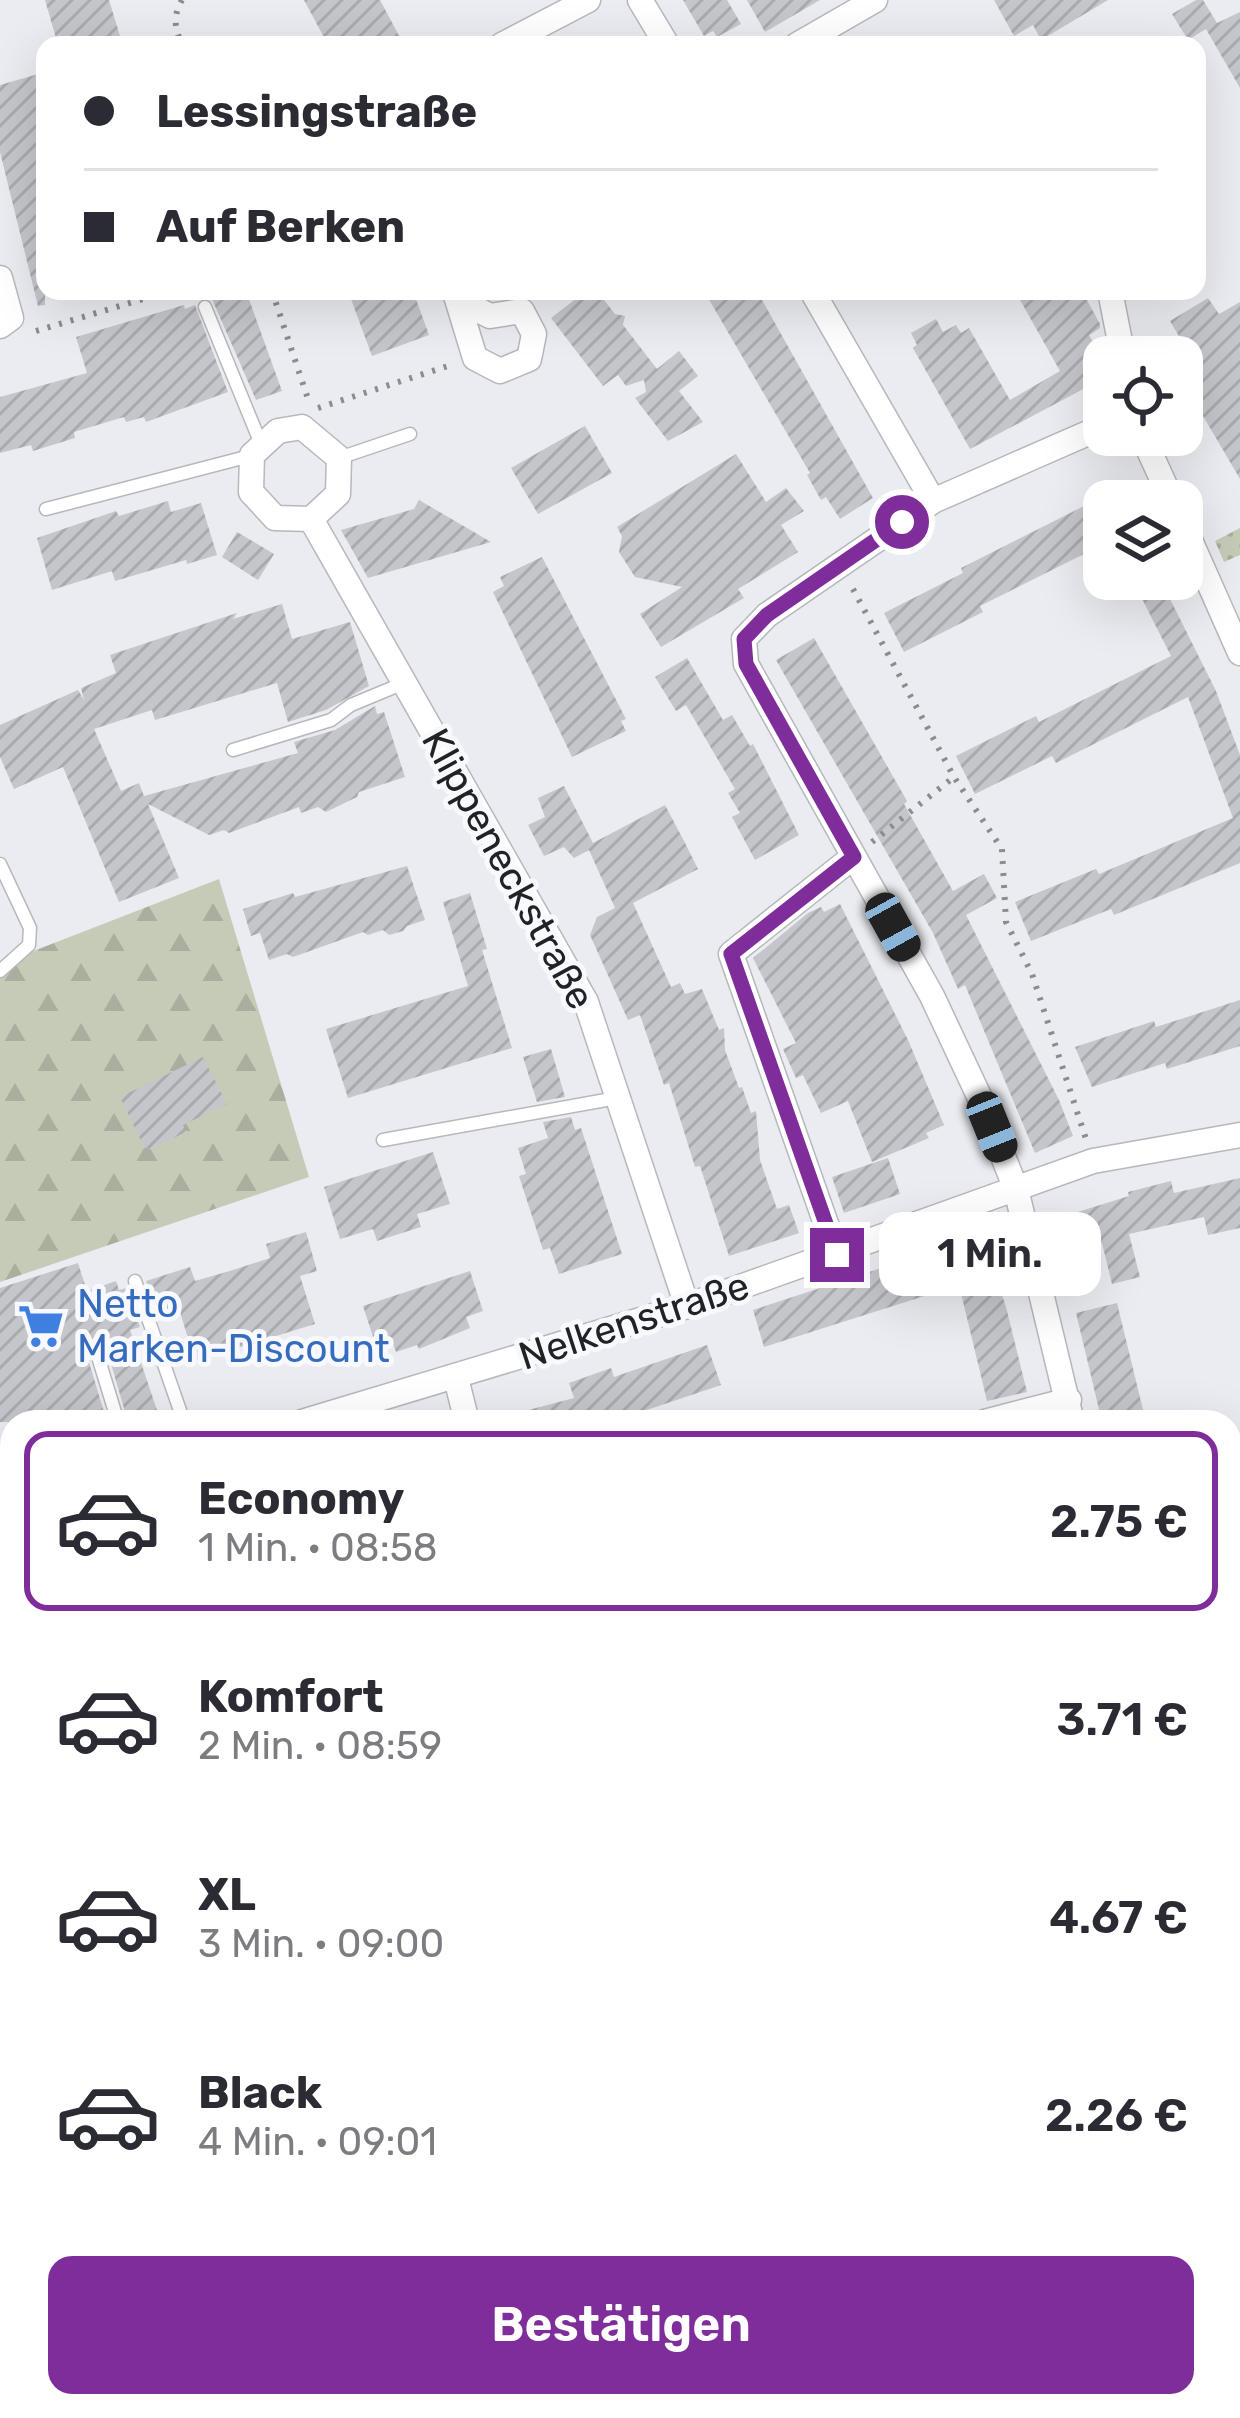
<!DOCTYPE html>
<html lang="de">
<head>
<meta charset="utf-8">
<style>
  :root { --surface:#fff; --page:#f7f7f7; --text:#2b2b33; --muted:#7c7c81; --line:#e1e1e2; --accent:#802d9c }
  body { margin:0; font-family:Rubik,sans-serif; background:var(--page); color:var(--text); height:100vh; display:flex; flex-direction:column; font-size:45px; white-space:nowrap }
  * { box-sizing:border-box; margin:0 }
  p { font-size:39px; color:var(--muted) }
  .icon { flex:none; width:66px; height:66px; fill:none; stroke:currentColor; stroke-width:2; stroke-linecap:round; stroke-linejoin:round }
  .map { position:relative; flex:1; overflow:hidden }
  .panel { position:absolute; left:0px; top:1410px; width:1242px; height:1008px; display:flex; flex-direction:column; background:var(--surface); border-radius:36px 36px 0 0; box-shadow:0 12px 48px #0002 }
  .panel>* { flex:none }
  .top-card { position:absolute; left:36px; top:36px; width:1170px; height:264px; border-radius:24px; box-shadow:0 12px 48px #0002; display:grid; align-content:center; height:264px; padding:0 48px; background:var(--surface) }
  .buttons { position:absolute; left:1083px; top:336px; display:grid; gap:24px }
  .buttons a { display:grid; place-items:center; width:120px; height:120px; border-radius:24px; background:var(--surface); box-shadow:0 12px 48px #0002; font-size:60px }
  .end { position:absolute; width:54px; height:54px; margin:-27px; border:15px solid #802d9c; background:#fff; box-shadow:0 0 0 6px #fff }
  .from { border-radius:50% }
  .bubble { position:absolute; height:84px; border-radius:24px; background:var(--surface); box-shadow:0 12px 48px #0002; font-size:39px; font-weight:600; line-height:84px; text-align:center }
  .car { position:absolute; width:36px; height:72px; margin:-36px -18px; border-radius:15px; box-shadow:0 0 9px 3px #0007; background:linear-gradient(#222 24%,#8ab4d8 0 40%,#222 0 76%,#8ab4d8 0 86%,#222 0) }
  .top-card b { display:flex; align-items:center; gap:42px; height:114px; font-size:45px }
  .top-card b+b { border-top:3px solid var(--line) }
  .top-card i { width:30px; height:30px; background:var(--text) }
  ul { padding:21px 0 0; list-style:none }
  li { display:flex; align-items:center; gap:36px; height:180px; margin:0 24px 18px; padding:0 24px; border:6px solid transparent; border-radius:24px }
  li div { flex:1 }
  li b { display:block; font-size:45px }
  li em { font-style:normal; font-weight:600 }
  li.on { border-color:var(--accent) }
  li>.icon { width:108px; height:108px; stroke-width:1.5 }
  .button { display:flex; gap:24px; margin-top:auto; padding:24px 48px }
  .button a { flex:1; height:138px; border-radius:24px; background:var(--accent); color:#fff; font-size:48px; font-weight:600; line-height:138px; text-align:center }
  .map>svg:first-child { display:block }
  .grass { fill:url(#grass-dots) }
  .forest { fill:url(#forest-firs) }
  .building { fill:url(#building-hatch) }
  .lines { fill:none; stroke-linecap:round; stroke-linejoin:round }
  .service-casing { stroke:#b6b8bc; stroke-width:15 }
  .minor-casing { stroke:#b6b8bc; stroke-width:27 }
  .path { stroke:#8b8c90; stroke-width:6; stroke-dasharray:3 9; stroke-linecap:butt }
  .service { stroke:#fff; stroke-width:12 }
  .minor { stroke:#fff; stroke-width:24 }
  .route { stroke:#802d9c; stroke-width:15 }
  .labels { text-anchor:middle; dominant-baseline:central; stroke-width:10; stroke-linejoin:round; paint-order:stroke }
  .street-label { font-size:39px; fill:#212224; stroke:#f7f9fe }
  .shop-label { font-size:39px; fill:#366cbe; stroke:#f7f9fe; text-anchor:start }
</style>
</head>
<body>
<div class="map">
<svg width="1240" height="2418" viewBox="0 0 1240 2418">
  <defs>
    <pattern id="grass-dots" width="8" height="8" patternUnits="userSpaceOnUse" patternTransform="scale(3)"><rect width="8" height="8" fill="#c6cbb8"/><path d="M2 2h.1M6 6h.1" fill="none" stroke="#aaae9e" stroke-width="1.8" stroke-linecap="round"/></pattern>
    <pattern id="forest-firs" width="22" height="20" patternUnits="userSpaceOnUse" patternTransform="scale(3)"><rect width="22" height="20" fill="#c6cbb8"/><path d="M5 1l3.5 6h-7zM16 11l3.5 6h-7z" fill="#aaae9e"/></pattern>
    <pattern id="building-hatch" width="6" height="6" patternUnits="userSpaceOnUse" patternTransform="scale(3)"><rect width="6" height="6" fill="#c4c6cb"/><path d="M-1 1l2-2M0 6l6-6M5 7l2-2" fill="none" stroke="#a8aaae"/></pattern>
  </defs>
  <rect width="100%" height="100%" fill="#eaecf1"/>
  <path class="grass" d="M1240,528V555L1224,562L1215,541Z
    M279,2406H375L377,2410L371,2414L372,2418H286Z"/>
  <path class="forest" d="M219,879L309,1177L0,1282V964Z"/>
  <path class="building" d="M45,0H109L120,36L89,45H58Z
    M304,0H380L404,45H328Z
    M683,0H727L741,24L717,37L713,31L704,36Z
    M747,0H820L765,32Z
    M994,0H1108L1041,40L1033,25L1014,36Z
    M1196,0H1203L1217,23L1240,12V88L1206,29L1188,40L1172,14Z
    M45,72V305L38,306L0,152V85Z
    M234,291H246L282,391L256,400L212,299Z
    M348,291H413L429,335L372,356Z
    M586,291H597L615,314L625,316L623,325L657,369L679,351L698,376L679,391L703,422L668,441L635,398L646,392L644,380L626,386L618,375L603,386L551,318Z
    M704,291H757L873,498L840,519L826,497L821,500L807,475L810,473Z
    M1015,291H1082L1100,324V328L1089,335L1104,362V378L970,449L913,348L917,345L911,333L936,319L943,332L956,325L961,333L969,328L1010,400L1060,371Z
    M1208,298L1219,314L1240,302V479L1203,416L1194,421L1182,400V382L1200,372L1170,321Z
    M184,305L185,309L195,305L228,392L146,422L144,417L126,422L124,417L74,432L75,438L33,451L31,445L0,453V397L87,373L76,337Z
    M585,426L612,473L538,514L511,468Z
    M736,454L766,502L786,488L804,511L781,525L798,552L738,589L744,598L661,647L640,614L682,587L635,577L619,552L622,536L617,527Z
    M1104,496V544L980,606L983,612L904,652L884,613L963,573L961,568Z
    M419,500L491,542L368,578L341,530L414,509Z
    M168,501L171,512L201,503L217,555L187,564L186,560L115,581L112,571L52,590L37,538L116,511L119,516Z
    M237,532L274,554L258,580L222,557Z
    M542,557L626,719L621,721L626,731L572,757L493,592L504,586L500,577Z
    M1132,579H1160L1216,691L1240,755V863L1114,915L1111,909L1031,941L1015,902L1096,869L1099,874L1233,818L1188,697L1056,763L1052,756L975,794L956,756L1036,716L1039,722L1171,656Z
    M282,604L292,639L350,622L369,686L326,710L288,722L277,683L155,720L152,710L94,729L121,791L139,783L144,796L298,753L294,742L335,730L375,706L377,714L384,712L405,777L359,792L357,797L326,812L318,807L301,813L299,807L229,833L224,830L209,835L148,804L179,878L119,902L63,767L14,789L0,757V725L78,690L84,700L81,688L116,673L110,655L237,613L233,619Z
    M814,638L907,801L904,804L953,891L984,874L997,898L966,915L1059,1100L1073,1136L1035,1153L965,985L958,989L933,933L776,660Z
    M687,658L723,720L732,715L750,746L753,744L799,835L755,860L732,817L740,813L728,793L735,789L686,705L676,711L655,677Z
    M564,786L593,843L665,805L684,841L698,869L633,903L671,987L680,983L685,994L702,989L719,1030L724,1028L725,1050L739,1088L742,1087L751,1113L756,1111L760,1160L777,1209L789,1205L799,1233L729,1256L700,1166L695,1167L669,1083L664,1085L640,1015L628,1020L590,935L597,917L615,908L589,850L574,858L564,847L544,856L528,825L545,817L538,798Z
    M407,866L425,920L407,926L403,931L389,935L383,930L368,935L363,932L293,957L287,954L269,960L260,933L251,936L243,909L293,893L295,897Z
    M470,893L487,949L482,950L512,1048L348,1098L326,1029L468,986L443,902Z
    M840,904L908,1040L944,1125L926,1133L929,1138L872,1162L848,1101L821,1113L803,1075L796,1078L783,1049L796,1043L753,958L808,913L821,907L824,912Z
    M1240,1000V1046L1167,1069L1165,1063L1092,1087L1075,1047L1154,1021L1156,1027Z
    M551,1049L565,1097L537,1102L523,1057Z
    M203,1057L227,1104L183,1125L186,1132L146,1151L120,1097Z
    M571,1117L575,1130L581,1128L622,1254L559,1274L550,1248L543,1250L519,1176L526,1174L518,1148L548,1138L543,1122Z
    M433,1152L450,1204L417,1214L421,1227L377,1241L373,1229L340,1239L324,1187Z
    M888,1158L900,1194L844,1213L832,1177Z
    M1240,1178V1228L1208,1235L1204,1217L1129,1234L1140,1277L1112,1284L1102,1243L1060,1256L1049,1221L1129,1196L1128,1192L1171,1181L1174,1193Z
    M306,1232L317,1271L300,1276L315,1324L195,1361L180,1312L160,1320L146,1281L190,1267L195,1281L233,1270L270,1258L266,1244Z
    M982,1235L1006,1307L1027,1392L987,1401L959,1285L764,1347L753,1310Z
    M78,1263L87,1291L116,1281L119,1290L126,1288L140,1327L130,1330L161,1422H128L109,1357L100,1350L92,1352L89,1362L107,1422H0V1288Z
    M470,1271L483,1311L466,1317L470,1328L419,1349L417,1345L396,1352L392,1341L376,1346L363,1306Z
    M1117,1303L1146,1422H1102L1076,1313Z
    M707,1345L721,1385L626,1417L624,1412L594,1422H519L517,1413L574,1398L569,1383L611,1368L614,1377Z"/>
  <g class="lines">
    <g class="service-casing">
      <path id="service" d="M205,307L261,444
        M339,458L410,434
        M46,509L250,456
        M233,750L331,720L351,705L404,683
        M0,864L30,928L29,945L0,971
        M383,1140L617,1098
        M135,1281L184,1422
        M99,1360L118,1422
        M626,2406L628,2418"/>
    </g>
    <g class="minor-casing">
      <path id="minor" d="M640,0L667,45
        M502,45L588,0
        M797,45L875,0
        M0,278L11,318L0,326
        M454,291L457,299L475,358L500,371L529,359L534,334L522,311L490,316L457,299
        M812,291L933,501
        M1110,291L1123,357
        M302,427L339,458L338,494L311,519L275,518L251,492L252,455L278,431Z
        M1142,435L1172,501
        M311,519L586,1002L687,1306
        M1182,522L1240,653
        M837,1255L731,954L853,857
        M456,1378L467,1422
        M302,1422L687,1306L1093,1161L1240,1135
        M984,1422L1069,1400
        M1072,1422L1016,1189L979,1096L932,996L746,664L744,639L767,615L933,501L1104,426
        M0,1529L12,1525
        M0,1802L12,1819
        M1230,1817H1240
        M0,1879L12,1912
        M0,1953L12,1946
        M1230,2319L1240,2284
        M0,2376L12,2369
        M260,2406L267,2418
        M401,2406L405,2418
        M715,2406L746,2418
        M1193,2418L1198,2406"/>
    </g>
    <path class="path" d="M182,0C173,14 174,31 183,45
      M272,291L309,402
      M36,331L170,291
      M318,408L448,366
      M853,589L954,777L1002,849L1006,922L1032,974L1086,1139
      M872,842L954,777"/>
    <use href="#service" class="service"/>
    <use href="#minor" class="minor"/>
  </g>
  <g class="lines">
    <path class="route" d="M837,1255L731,954L854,857L746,664L744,639L767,615L902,522"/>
  </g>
  <defs>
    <g id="supermarket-bare" transform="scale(3.6)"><path d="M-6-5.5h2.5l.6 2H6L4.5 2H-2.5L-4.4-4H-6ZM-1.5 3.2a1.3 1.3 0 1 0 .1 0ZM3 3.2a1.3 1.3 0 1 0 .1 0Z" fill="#3f7fe0" stroke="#f7f9fe" stroke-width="2.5" paint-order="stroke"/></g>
  </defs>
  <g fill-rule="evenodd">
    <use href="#supermarket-bare" x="41" y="1326"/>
  </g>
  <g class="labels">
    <g class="street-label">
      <text transform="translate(508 869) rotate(61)">Klippeneckstraße</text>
      <text transform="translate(634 1321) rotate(-18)">Nelkenstraße</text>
    </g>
    <g class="shop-label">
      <text x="77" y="1304">Netto<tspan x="77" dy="45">Marken-Discount</tspan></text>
    </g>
  </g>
</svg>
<div class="buttons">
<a><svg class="icon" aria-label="locate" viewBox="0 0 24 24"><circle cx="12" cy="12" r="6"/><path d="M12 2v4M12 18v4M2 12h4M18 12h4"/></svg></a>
<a><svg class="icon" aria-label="layers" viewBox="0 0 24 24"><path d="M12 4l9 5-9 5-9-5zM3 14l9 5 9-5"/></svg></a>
</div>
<i class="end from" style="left:902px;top:522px"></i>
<i class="end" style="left:837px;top:1255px"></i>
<div class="bubble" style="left:879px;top:1212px;width:222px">1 Min.</div>
<i class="car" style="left:893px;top:927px;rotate:151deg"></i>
<i class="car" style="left:992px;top:1127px;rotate:158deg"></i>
<div class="top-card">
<b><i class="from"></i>Lessingstraße</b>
<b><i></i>Auf Berken</b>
</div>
<section class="panel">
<ul>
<li class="on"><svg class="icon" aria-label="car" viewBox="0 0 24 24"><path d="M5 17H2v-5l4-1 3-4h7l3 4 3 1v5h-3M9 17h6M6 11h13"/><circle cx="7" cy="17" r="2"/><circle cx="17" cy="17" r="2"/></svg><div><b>Economy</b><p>1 Min. · 08:58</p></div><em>2.75 €</em></li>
<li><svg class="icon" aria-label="car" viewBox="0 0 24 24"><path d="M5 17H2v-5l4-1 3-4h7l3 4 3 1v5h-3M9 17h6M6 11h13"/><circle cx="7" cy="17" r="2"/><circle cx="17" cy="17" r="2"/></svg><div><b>Komfort</b><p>2 Min. · 08:59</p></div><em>3.71 €</em></li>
<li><svg class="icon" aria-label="car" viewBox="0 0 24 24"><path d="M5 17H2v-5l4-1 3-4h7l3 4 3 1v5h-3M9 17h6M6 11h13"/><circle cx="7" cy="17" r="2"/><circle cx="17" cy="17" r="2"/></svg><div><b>XL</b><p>3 Min. · 09:00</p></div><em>4.67 €</em></li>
<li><svg class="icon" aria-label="car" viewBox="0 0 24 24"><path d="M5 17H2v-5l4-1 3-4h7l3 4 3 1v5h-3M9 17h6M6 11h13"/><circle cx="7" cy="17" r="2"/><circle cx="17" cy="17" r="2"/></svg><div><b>Black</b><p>4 Min. · 09:01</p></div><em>2.26 €</em></li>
</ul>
<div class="button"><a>Bestätigen</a></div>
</section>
</div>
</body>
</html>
